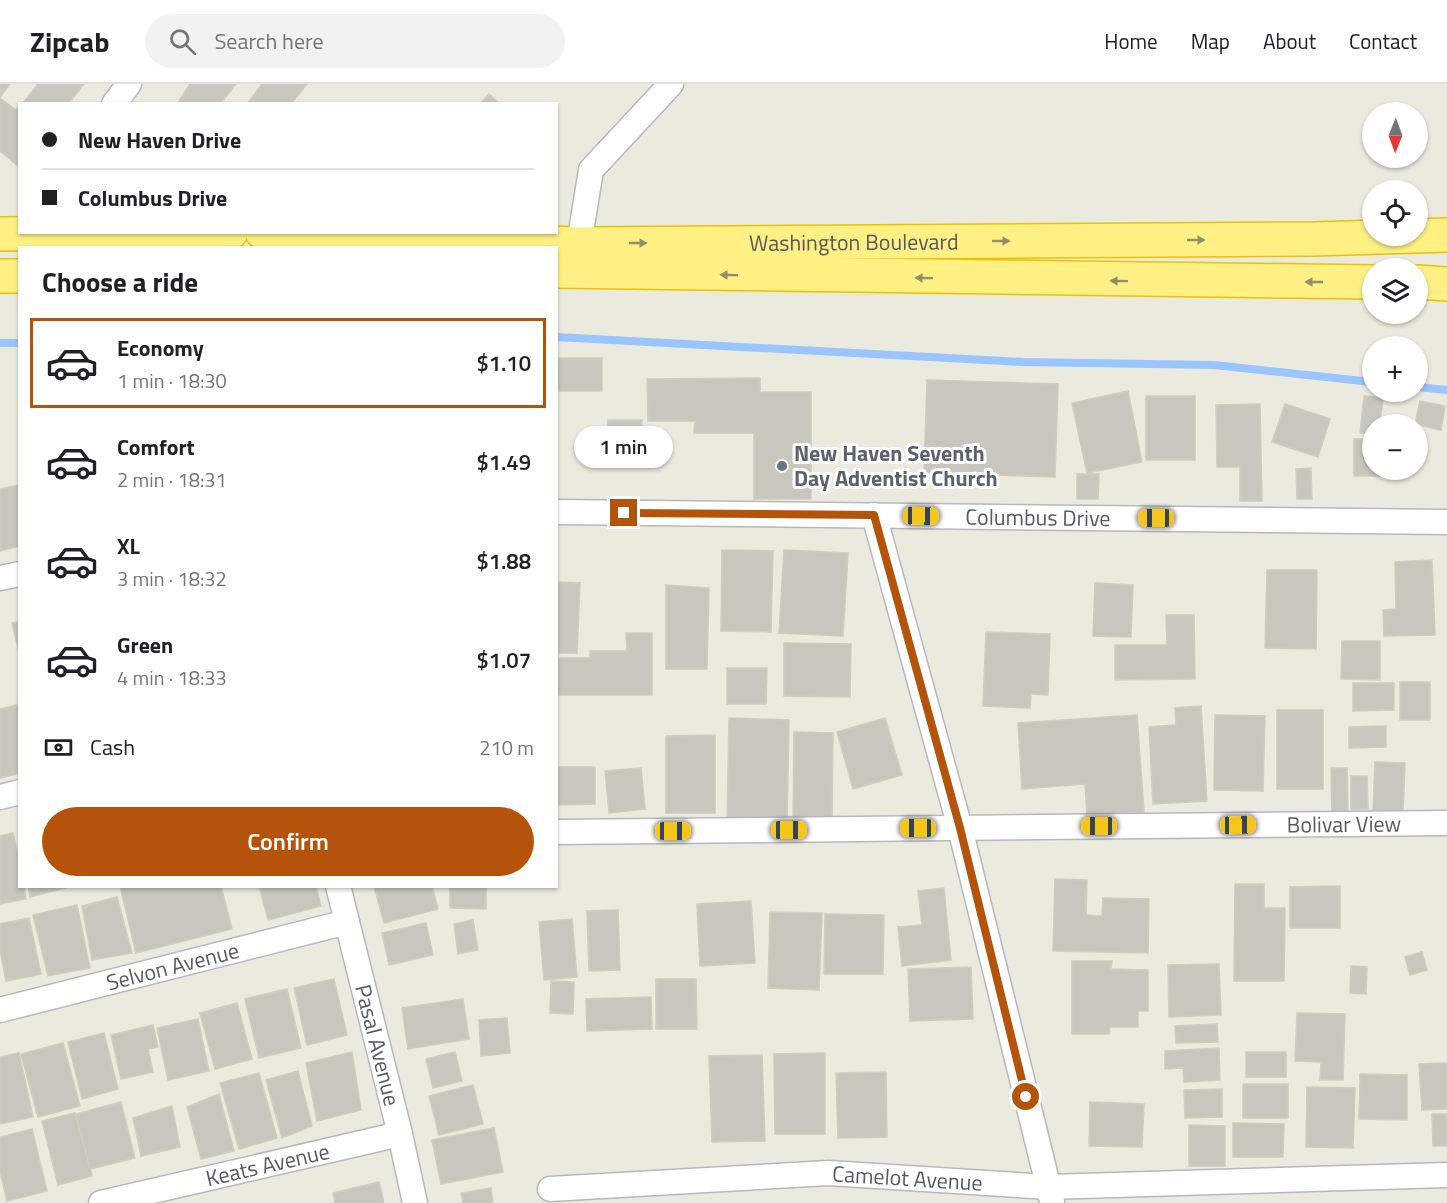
<!DOCTYPE html>
<html lang="en">
<head>
<meta charset="utf-8">
<style>
  :root { --surface:#fff; --page:#f2f2f2; --text:#202124; --muted:#757577; --line:#e0e0e0; --accent:#b45309 }
  body { margin:0; font-family:"Titillium Web",sans-serif; background:var(--page); color:var(--text); height:100vh; display:flex; flex-direction:column; font-size:22px; white-space:nowrap }
  * { box-sizing:border-box; margin:0 }
  p { font-size:20px; color:var(--muted) }
  .icon { flex:none; width:33px; height:33px; fill:none; stroke:currentColor; stroke-width:2; stroke-linecap:round; stroke-linejoin:round }
  .map { position:relative; flex:1; overflow:hidden }
  .panel { position:absolute; left:18px; top:162px; width:540px; height:642px; display:flex; flex-direction:column; background:var(--surface); border-radius:0px; box-shadow:0 2px 4px #0004 }
  .panel>* { flex:none }
  .guide { position:absolute; left:18px; top:18px; width:540px; height:132px; border-radius:0px; box-shadow:0 2px 4px #0004; display:grid; align-content:center; height:132px; padding:0 24px; background:var(--surface) }
  .needle { width:39px; rotate:181deg }
  .controls { position:absolute; left:1362px; top:18px; display:grid; gap:12px }
  .controls a { display:grid; place-items:center; width:66px; height:66px; border-radius:50%; background:var(--surface); box-shadow:0 2px 4px #0004; font-size:30px }
  .end { position:absolute; width:27px; height:27px; margin:-14px; border:8px solid #b45309; background:#fff; box-shadow:0 0 0 3px #fff }
  .from { border-radius:50% }
  .bubble { position:absolute; height:42px; border-radius:21px; background:var(--surface); box-shadow:0 2px 4px #0004; font-size:20px; font-weight:600; line-height:42px; text-align:center }
  .car { position:absolute; width:18px; height:36px; margin:-18px -9px; border-radius:8px; box-shadow:0 0 4px 2px #0007; background:linear-gradient(#f5c518 24%,#345 0 40%,#f5c518 0 76%,#345 0 86%,#f5c518 0) }
  .guide b { display:flex; align-items:center; gap:21px; height:57px; font-size:22px }
  .guide b+b { border-top:2px solid var(--line) }
  .guide i { width:15px; height:15px; background:var(--text) }
  ul { padding:0; list-style:none }
  li { display:flex; align-items:center; gap:18px; height:90px; margin:0 12px 9px; padding:0 12px; border:3px solid transparent; border-radius:0px }
  li div { flex:1 }
  li b { display:block; font-size:22px }
  li em { font-style:normal; font-weight:600 }
  li.selected { border-color:var(--accent) }
  li>.icon { width:54px; height:54px; stroke-width:1.5 }
  h2 { padding:0 24px; font-size:27px; line-height:72px }
  .pay { display:flex; align-items:center; gap:15px; height:66px; padding:0 24px; font-size:22px }
  .pay p { margin-inline-start:auto }
  .button { display:flex; gap:12px; margin-top:auto; padding:12px 24px }
  .button a { flex:1; height:69px; border-radius:36px; background:var(--accent); color:#fff; font-size:24px; font-weight:600; line-height:69px; text-align:center }
  header { display:flex; align-items:center; gap:36px; box-sizing:border-box; height:84px; padding:0 30px; background:var(--surface); border-bottom:2px solid var(--line) }
  header strong { font-size:28px }
  nav { display:flex; gap:33px; margin-inline-start:auto; font-size:21px }
  .search { width:420px; height:54px; background:var(--page); display:flex; align-items:center; gap:15px; box-sizing:border-box; padding:0 21px; border-radius:33px; color:var(--muted); font-size:22px }
  .map>svg:first-child { display:block }
  .lines { fill:none; stroke-linecap:round; stroke-linejoin:round }
  .stream { stroke:#9bc5ff; stroke-width:8 }
  .building { fill:#c8c7be; stroke:#d0cdbd; stroke-width:1.5 }
  .street-casing { stroke:#b7b8be; stroke-width:27 }
  .highway-casing { stroke:#eac200; stroke-width:36 }
  .street { stroke:#fff; stroke-width:24 }
  .highway { stroke:#fef083; stroke-width:33 }
  .oneway { fill:#928e6c }
  .route { stroke:#b45309; stroke-width:8 }
  .worship-dot { fill:#6b7280; stroke:#fff; stroke-width:2 }
  .labels { text-anchor:middle; dominant-baseline:central; stroke-width:6; stroke-linejoin:round; paint-order:stroke }
  .street-label { font-size:22px; fill:#585a60; stroke:#fff }
  .worship-label { font-size:22px; font-weight:bold; fill:#5b616d; stroke:#fff; text-anchor:start }
</style>
</head>
<body>
<header>
<strong>Zipcab</strong>
<div class="search"><svg class="icon" aria-label="search" viewBox="0 0 24 24"><circle cx="10" cy="10" r="6"/><path d="M15 15l6 6"/></svg>Search here</div>
<nav><a>Home</a><a>Map</a><a>About</a><a>Contact</a></nav>
</header>
<div class="map">
<svg width="1447" height="1119" viewBox="0 0 1447 1119">
  <rect width="100%" height="100%" fill="#ebeadf"/>
  <g class="lines">
    <path class="stream" d="M556,253L1023,278L1214,281L1372,298
      M0,259H20
      M1418,303L1447,306"/>
  </g>
  <path class="building" d="M0,0H10L0,13Z
    M38,0H84L68,20H22Z
    M190,0H236L220,20H177Z
    M262,0H307L291,20H247Z
    M489,10L500,20H480Z
    M0,14L16,26L20,22L18,82L0,67Z
    M556,274H602V307H556Z
    M760,294V308H811V415H754V349H694L695,337H648L647,295Z
    M927,296L1058,300L1055,393L924,389Z
    M1128,307L1142,378L1087,389L1072,319Z
    M1146,312H1195V376H1146Z
    M1364,312L1383,314L1380,340H1372V351L1360,349Z
    M1420,317L1445,322L1441,346L1415,340Z
    M1260,320L1262,417H1240V383H1217L1216,321Z
    M1285,320L1330,335L1318,373L1272,358Z
    M608,336H642L641,378H607Z
    M1354,355H1372V386H1383V392H1354Z
    M1311,384L1312,415H1297L1296,385Z
    M1387,386H1399V394H1387Z
    M1077,390H1099L1098,415H1077Z
    M20,401V462L0,467V405Z
    M722,466L773,467L771,548L721,547Z
    M784,466L848,469L843,552L779,549Z
    M1432,476L1435,551L1384,552L1383,526L1396,525L1395,478Z
    M1267,486H1317L1316,565L1265,564Z
    M556,498L580,499L577,569H556Z
    M1095,499L1133,501L1131,553L1093,552Z
    M666,501L709,504L707,585H666Z
    M1166,531H1194L1195,595L1115,596V561H1167Z
    M20,537V572L12,539Z
    M986,548L1050,550L1048,611L1031,610L1030,624L983,622Z
    M626,549H652V611H556V574H590V567H627Z
    M1342,557H1380V596L1341,595Z
    M784,559L851,560L850,613L784,612Z
    M727,584H767L766,620H727Z
    M1400,598H1430V636H1400Z
    M1353,599H1394V626L1353,627Z
    M20,620V689L0,694V625Z
    M1201,622L1207,717L1153,720L1149,643L1176,641L1175,624Z
    M1277,626H1323V705H1277Z
    M1137,631L1144,728L1087,732L1085,700L1022,705L1018,639Z
    M1215,631L1265,632L1263,707L1214,706Z
    M729,634L789,636L787,742L727,741Z
    M885,634L902,691L853,705L837,648Z
    M1386,642V663L1349,664V643Z
    M794,648L833,649L832,734H793Z
    M715,651V729H666V652Z
    M1375,678L1405,679L1403,730L1373,728Z
    M556,683H595V720L556,721Z
    M641,684L645,725L609,729L605,687Z
    M1331,684H1347L1348,730L1332,731Z
    M1351,692H1367L1368,725H1351Z
    M13,749L20,778V802H24L26,815L0,820V752Z
    M1055,795L1087,796L1086,831L1102,832L1103,814L1149,815L1148,869L1053,867Z
    M1235,800H1264V824H1285L1284,897H1234Z
    M28,802H69V803L30,813Z
    M120,802H221L232,845L136,869Z
    M259,802H316L321,822L268,836Z
    M374,802H432L438,825L384,839Z
    M450,802H486V825L450,824Z
    M1340,802V844H1290V803Z
    M944,804L951,876L902,882L898,843L922,841L918,807Z
    M117,813L132,869L92,876L82,822Z
    M751,817L755,879L700,882L697,820Z
    M77,821L90,884L48,892L33,831Z
    M618,826L620,886L589,887L587,827Z
    M770,828L822,829L819,906L768,904Z
    M825,830L884,831L883,890H824Z
    M29,834L41,890L6,897L0,866V840Z
    M572,835L577,893L544,896L539,838Z
    M473,836L478,866L458,870L454,840Z
    M426,839L433,871L389,881L382,849Z
    M1422,868L1427,886L1410,891L1405,873Z
    M1072,877H1112L1111,885L1148,886V927H1138V943H1110L1109,950H1072Z
    M1219,880L1221,931L1169,933L1168,881Z
    M1351,882L1367,883L1366,910L1350,909Z
    M971,883L973,935L910,937L908,885Z
    M334,895L347,951L307,961L294,904Z
    M656,895H696L697,945H656Z
    M551,897L574,898L573,930L550,929Z
    M287,905L301,964L259,974L245,915Z
    M651,913L652,945L587,947L586,915Z
    M463,915L469,955L408,965L402,924Z
    M237,919L252,975L215,985L200,929Z
    M1297,929L1345,930L1343,996H1320L1321,978L1295,977Z
    M507,934L510,969L481,972L479,936Z
    M198,935L209,987L168,996L157,944Z
    M1217,940L1218,958L1176,959L1175,942Z
    M153,941L158,963L148,965L153,988L121,995L111,951Z
    M104,949L118,1005L82,1015L68,958Z
    M63,959L80,1022L38,1033L21,970Z
    M1219,964L1220,996L1184,998L1183,984L1165,985V967Z
    M352,968L361,1026L317,1037L306,979Z
    M455,968L462,997L433,1004L426,975Z
    M1246,968H1286V993H1246Z
    M19,969L33,1033L0,1040V973Z
    M825,969V1050H775L774,970Z
    M762,971L765,1057L712,1058L709,972Z
    M1447,979V1025L1422,1026L1419,980Z
    M298,987L312,1042L282,1054L266,996Z
    M886,988L887,1053L838,1054L836,989Z
    M259,989L277,1054L239,1065L220,999Z
    M1360,990L1407,991V1036L1359,1035Z
    M1243,1000H1288V1034H1243Z
    M473,1001L483,1040L439,1051L429,1012Z
    M1307,1003L1355,1004L1353,1064L1306,1063Z
    M1222,1005V1033L1185,1034L1184,1006Z
    M219,1010L234,1067L201,1075L187,1023Z
    M121,1018L135,1074L90,1085L76,1030Z
    M1090,1018L1144,1020L1142,1063L1089,1062Z
    M172,1022L180,1063L141,1072L133,1034Z
    M75,1029L92,1092L58,1101L42,1037Z
    M1432,1030H1447V1062H1433Z
    M1233,1039L1284,1040L1283,1073H1233Z
    M1189,1041L1225,1042V1082H1189Z
    M494,1044L503,1088L441,1100L432,1056Z
    M32,1045L47,1107L7,1117L0,1087V1053Z
    M379,1098L384,1119H335L333,1109Z
    M491,1104L493,1119H463L461,1109Z"/>
  <g class="lines">
    <g class="street-casing">
      <g id="street">
        <path d="M114,20L129,0"/>
        <path d="M579,160L591,86L671,0"/>
        <path id="s1" d="M556,428L1447,438"/>
        <path d="M874,431L960,744L1052,1117"/>
        <path d="M0,494L20,490"/>
        <path d="M0,713L20,708"/>
        <path id="s2" d="M556,748L1447,739"/>
        <path id="s3" d="M338,802L400,1050L415,1119"/>
        <path id="s4" d="M0,926L347,838"/>
        <path id="s5" d="M550,1105L829,1089L1048,1103L1447,1091"/>
        <path id="s6" d="M101,1119L400,1050"/>
      </g>
    </g>
    <g class="highway-casing">
      <g id="highway">
        <path id="s7" d="M262,148L579,160L1314,155L1447,151"/>
        <path d="M0,150L231,148"/>
        <path d="M556,187L1372,198"/>
        <path d="M0,192H20"/>
        <path d="M1418,198L1447,200"/>
      </g>
    </g>
    <use href="#street" class="street"/>
    <use href="#highway" class="highway"/>
  </g>
  <defs><path id="oneway-solid" d="M-6-.8H1V-3.2L6.5 0L1 3.2V.8H-6Z" transform="scale(1.5)"/></defs>
  <g class="oneway">
    <use href="#oneway-solid" transform="translate(1196 156)"/>
    <use href="#oneway-solid" transform="translate(1001 157)"/>
    <use href="#oneway-solid" transform="translate(638 159)"/>
    <use href="#oneway-solid" transform="translate(729 191) rotate(-179)"/>
    <use href="#oneway-solid" transform="translate(924 194) rotate(-179)"/>
    <use href="#oneway-solid" transform="translate(1119 197) rotate(-179)"/>
    <use href="#oneway-solid" transform="translate(1314 198) rotate(-180)"/>
  </g>
  <g class="lines">
    <path class="route" d="M624,429L874,431L960,744L1026,1013"/>
  </g>
  <circle class="worship-dot" cx="782" cy="382" r="6"/>
  <g class="labels">
    <g class="street-label">
      <text stroke="none"><textPath href="#s7" startOffset="592">Washington Boulevard</textPath></text>
      <text stroke="none"><textPath href="#s1" startOffset="482">Columbus Drive</textPath></text>
      <text stroke="none"><textPath href="#s2" startOffset="788">Bolivar View</textPath></text>
      <text stroke="none"><textPath href="#s4" startOffset="178">Selvon Avenue</textPath></text>
      <text stroke="none"><textPath href="#s3" startOffset="164">Pasal Avenue</textPath></text>
      <text stroke="none"><textPath href="#s6" startOffset="171">Keats Avenue</textPath></text>
      <text stroke="none"><textPath href="#s5" startOffset="358">Camelot Avenue</textPath></text>
    </g>
    <g class="worship-label">
      <text x="794" y="369">New Haven Seventh<tspan x="794" dy="25">Day Adventist Church</tspan></text>
    </g>
  </g>
</svg>
<div class="controls">
<a><svg class="needle" viewBox="-14 -14 28 28"><path d="M0-13l5 13h-10z" fill="#e53935"/><path d="M0 13l5-13h-10z" fill="#757577"/></svg></a>
<a><svg class="icon" aria-label="locate" viewBox="0 0 24 24"><circle cx="12" cy="12" r="6"/><path d="M12 2v4M12 18v4M2 12h4M18 12h4"/></svg></a>
<a><svg class="icon" aria-label="layers" viewBox="0 0 24 24"><path d="M12 4l9 5-9 5-9-5zM3 14l9 5 9-5"/></svg></a>
<a>+</a>
<a>−</a>
</div>
<i class="end from" style="left:1026px;top:1013px"></i>
<i class="end" style="left:624px;top:429px"></i>
<div class="bubble" style="left:574px;top:342px;width:99px">1 min</div>
<i class="car" style="left:921px;top:432px;rotate:91deg"></i>
<i class="car" style="left:1156px;top:434px;rotate:270deg"></i>
<i class="car" style="left:1238px;top:741px;rotate:89deg"></i>
<i class="car" style="left:1099px;top:742px;rotate:270deg"></i>
<i class="car" style="left:918px;top:744px;rotate:270deg"></i>
<i class="car" style="left:789px;top:746px;rotate:90deg"></i>
<i class="car" style="left:673px;top:747px;rotate:90deg"></i>
<div class="guide">
<b><i class="from"></i>New Haven Drive</b>
<b><i></i>Columbus Drive</b>
</div>
<section class="panel">
<h2>Choose a ride</h2>
<ul>
<li class="selected"><svg class="icon" aria-label="car" viewBox="0 0 24 24"><path d="M5 17H2v-5l4-1 3-4h7l3 4 3 1v5h-3M9 17h6M6 11h13"/><circle cx="7" cy="17" r="2"/><circle cx="17" cy="17" r="2"/></svg><div><b>Economy</b><p>1 min · 18:30</p></div><em>$1.10</em></li>
<li><svg class="icon" aria-label="car" viewBox="0 0 24 24"><path d="M5 17H2v-5l4-1 3-4h7l3 4 3 1v5h-3M9 17h6M6 11h13"/><circle cx="7" cy="17" r="2"/><circle cx="17" cy="17" r="2"/></svg><div><b>Comfort</b><p>2 min · 18:31</p></div><em>$1.49</em></li>
<li><svg class="icon" aria-label="car" viewBox="0 0 24 24"><path d="M5 17H2v-5l4-1 3-4h7l3 4 3 1v5h-3M9 17h6M6 11h13"/><circle cx="7" cy="17" r="2"/><circle cx="17" cy="17" r="2"/></svg><div><b>XL</b><p>3 min · 18:32</p></div><em>$1.88</em></li>
<li><svg class="icon" aria-label="car" viewBox="0 0 24 24"><path d="M5 17H2v-5l4-1 3-4h7l3 4 3 1v5h-3M9 17h6M6 11h13"/><circle cx="7" cy="17" r="2"/><circle cx="17" cy="17" r="2"/></svg><div><b>Green</b><p>4 min · 18:33</p></div><em>$1.07</em></li>
</ul>
<div class="pay"><svg class="icon" aria-label="cash" viewBox="0 0 24 24"><path d="M3 7h18v10H3z"/><circle cx="12" cy="12" r="2"/></svg>Cash<p>210 m</p></div>
<div class="button"><a>Confirm</a></div>
</section>
</div>
</body>
</html>
